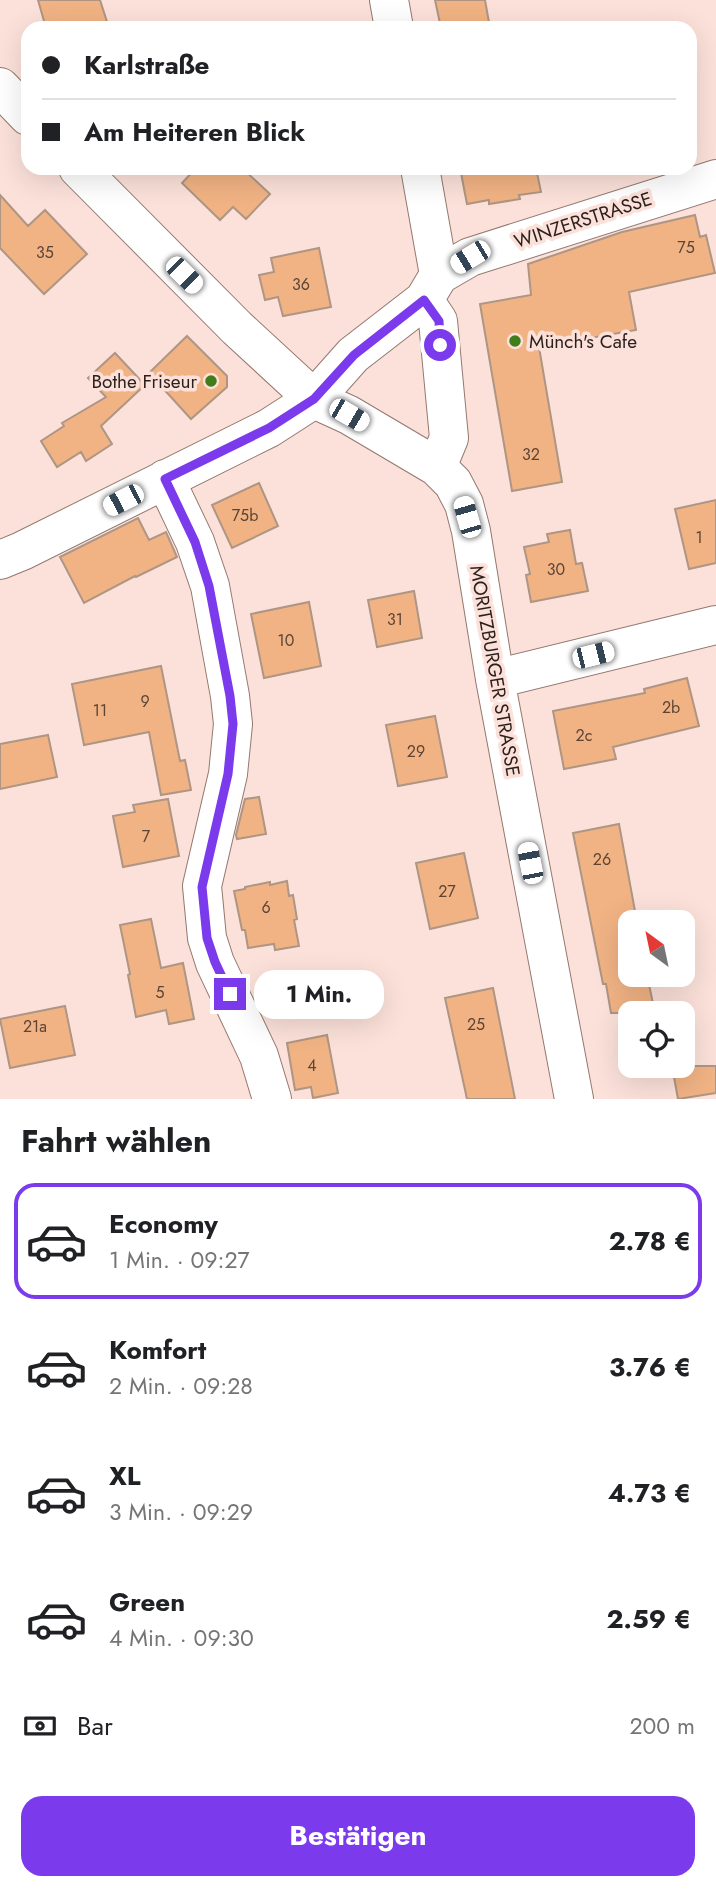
<!DOCTYPE html>
<html lang="de">
<head>
<meta charset="utf-8">
<style>
  :root { --surface:#fff; --page:#f2f2f2; --text:#202124; --muted:#757577; --line:#e0e0e0; --accent:#7c3aed }
  body { margin:0; font-family:Jost,sans-serif; background:var(--page); color:var(--text); height:100vh; display:flex; flex-direction:column; font-size:26px; white-space:nowrap }
  * { box-sizing:border-box; margin:0 }
  p { font-size:23px; color:var(--muted) }
  .icon { flex:none; width:38px; height:38px; fill:none; stroke:currentColor; stroke-width:2; stroke-linecap:round; stroke-linejoin:round }
  .map { position:relative; height:1099px; overflow:hidden }
  .sheet { display:flex; flex-direction:column; background:var(--surface); flex:1 }
  .sheet>* { flex:none }
  .hud { position:absolute; left:21px; top:21px; width:676px; height:154px; border-radius:21px; box-shadow:0 7px 28px #0002; display:grid; align-content:center; height:154px; padding:0 21px; background:var(--surface) }
  .needle { width:46px; rotate:327deg }
  .controls { position:absolute; left:618px; top:910px; display:grid; gap:14px }
  .controls a { display:grid; place-items:center; width:77px; height:77px; border-radius:14px; background:var(--surface); box-shadow:0 7px 28px #0002; font-size:35px }
  .end { position:absolute; width:32px; height:32px; margin:-16px; border:9px solid #7c3aed; background:#fff; box-shadow:0 0 0 4px #fff }
  .from { border-radius:50% }
  .bubble { position:absolute; height:49px; border-radius:21px; background:var(--surface); box-shadow:0 7px 28px #0002; font-size:23px; font-weight:700; line-height:49px; text-align:center }
  .car { position:absolute; width:21px; height:42px; margin:-21px -10px; border-radius:9px; box-shadow:0 0 5px 2px #0007; background:linear-gradient(#fff 24%,#345 0 40%,#fff 0 76%,#345 0 86%,#fff 0) }
  .hud b { display:flex; align-items:center; gap:24px; height:66px; font-size:26px }
  .hud b+b { border-top:2px solid var(--line) }
  .hud i { width:18px; height:18px; background:var(--text) }
  ul { padding:0; list-style:none }
  li { display:flex; align-items:center; gap:21px; height:116px; margin:0 14px 10px; padding:0 7px; border:4px solid transparent; border-radius:21px }
  li div { flex:1 }
  li b { display:block; font-size:26px }
  li em { font-style:normal; font-weight:700 }
  li.selected { border-color:var(--accent) }
  li>.icon { width:63px; height:63px; stroke-width:1.5 }
  h2 { padding:0 21px; font-size:32px; line-height:84px }
  .pay { display:flex; align-items:center; gap:18px; height:77px; padding:0 21px; font-size:26px }
  .pay p { margin-inline-start:auto }
  .button { display:flex; gap:14px; margin-top:auto; padding:14px 21px }
  .button a { flex:1; height:80px; border-radius:21px; background:var(--accent); color:#fff; font-size:28px; font-weight:700; line-height:80px; text-align:center }
  .map>svg:first-child { display:block }
  .building { fill:#f1b384; stroke:#ae9584; stroke-width:2 }
  .lines { fill:none; stroke-linecap:round; stroke-linejoin:round }
  .minor-casing { stroke:#94786f; stroke-width:40 }
  .minor { stroke:#fff; stroke-width:38 }
  .route { stroke:#7c3aed; stroke-width:9 }
  .poi-dot { fill:#417d1a; stroke:#fbe1d9; stroke-width:2.5 }
  .labels { text-anchor:middle; dominant-baseline:central; stroke-width:7; stroke-linejoin:round; paint-order:stroke }
  .number-label { font-size:16px; fill:#5c4436 }
  .street-label { font-size:19px; fill:#2b1f1c; stroke:#fbe1d9 }
  .poi-label { font-size:19px; fill:#2b1f1c; stroke:#fbe1d9; text-anchor:start }
</style>
</head>
<body>
<div class="map">
<svg width="716" height="1099" viewBox="0 0 716 1099">
  <rect width="100%" height="100%" fill="#fbe1d9"/>
  <path class="building" d="M38,0H100L109,28H46Z
    M435,0H485L490,28H441Z
    M196,168H242L270,194L246,219L233,207L220,220L182,183Z
    M460,168H536L541,192L519,195L520,199L489,204V200L467,204Z
    M0,195L28,226L45,210L87,254L44,294L0,248Z
    M695,215L700,237L706,235L715,273L629,292L636,330L539,347L562,482L512,491L480,304L531,295L528,264L622,232Z
    M319,248L331,307L283,316L278,297L265,300L259,275L274,272L271,258Z
    M187,336L227,376V387L191,419L149,373Z
    M115,353L145,385L101,426L112,444L86,461L81,452L57,467L41,441L64,426L62,423L106,397L88,378Z
    M259,483L278,526L232,548L212,505Z
    M716,500V563L689,569L675,509Z
    M138,518L149,540L166,532L177,557L136,577L135,576L84,603L60,557Z
    M570,530L576,564L582,563L588,591L531,602L526,575L530,574L524,547L549,542L547,534Z
    M414,591L422,638L377,647L368,600Z
    M309,602L321,666L264,678L251,614Z
    M161,666L180,761L185,760L191,790L161,795L149,732L84,745L72,684Z
    M687,678L699,726L613,747L616,759L564,769L553,711L645,693L644,689Z
    M435,716L447,777L398,786L386,725Z
    M48,735L57,777L0,789V744Z
    M259,797L266,834L237,839L236,835L245,799Z
    M168,799L179,856L123,867L113,816L135,812L133,805Z
    M619,824L637,922H630V975H647L655,1013H611L606,984H603L573,833Z
    M464,853L478,918L430,929L416,863Z
    M287,881L289,896L293,895L297,919L294,920L299,946L275,950L274,944L248,948L245,930H242L234,891L245,889V887L270,882V885Z
    M151,919L161,968L183,963L194,1019L169,1024L166,1010L136,1017L128,975L130,974L120,925Z
    M493,988L515,1099H467L445,998Z
    M65,1006L75,1055L10,1068L0,1019Z
    M327,1035L338,1093L313,1098L311,1087L295,1090L287,1043Z
    M672,1066H716V1093L678,1099Z"/>
  <g class="lines">
    <g class="minor-casing">
      <path id="minor" d="M389,0L394,28
        M0,87L28,116
        M78,168L237,328L314,399L349,415L437,467L453,483L464,504L471,531L495,679L574,1099
        M420,168L439,275
        M424,300L438,321L449,438L437,467
        M165,479L195,542L210,586L230,696L233,724L228,774L202,886L207,938L215,963L259,1056L272,1099
        M0,560L22,551L269,428L314,399L353,355L424,300L439,275L470,257L716,179
        M495,679L716,625"/>
    </g>
    <use href="#minor" class="minor"/>
  </g>
  <g class="lines">
    <path class="route" d="M230,994L215,962L207,938L202,887L228,774L233,724L230,696L209,586L195,542L165,479L269,428L314,399L354,355L424,300L439,321L440,345"/>
  </g>
  <g class="poi-dot">
    <circle cx="515" cy="341" r="7"/>
    <circle cx="211" cy="381" r="7"/>
  </g>
  <g class="labels">
    <g class="number-label">
      <text x="686" y="247">75</text>
      <text x="45" y="252">35</text>
      <text x="301" y="284">36</text>
      <text x="531" y="454">32</text>
      <text x="245" y="515">75b</text>
      <text x="699" y="537">1</text>
      <text x="556" y="569">30</text>
      <text x="395" y="619">31</text>
      <text x="286" y="640">10</text>
      <text x="145" y="701">9</text>
      <text x="671" y="707">2b</text>
      <text x="100" y="710">11</text>
      <text x="584" y="735">2c</text>
      <text x="416" y="751">29</text>
      <text x="146" y="836">7</text>
      <text x="602" y="859">26</text>
      <text x="447" y="891">27</text>
      <text x="266" y="907">6</text>
      <text x="160" y="992">5</text>
      <text x="476" y="1024">25</text>
      <text x="35" y="1026">21a</text>
      <text x="312" y="1065">4</text>
    </g>
    <g class="street-label">
      <text transform="translate(583 220) rotate(-18)">WINZERSTRASSE</text>
      <text transform="translate(495 671) rotate(80)">MORITZBURGER STRASSE</text>
    </g>
    <g class="poi-label">
      <text x="529" y="341">Münch's Cafe</text>
      <text x="197" y="381" text-anchor="end">Bothe Friseur</text>
    </g>
  </g>
</svg>
<div class="controls">
<a><svg class="needle" viewBox="-14 -14 28 28"><path d="M0-13l5 13h-10z" fill="#e53935"/><path d="M0 13l5-13h-10z" fill="#757577"/></svg></a>
<a><svg class="icon" aria-label="locate" viewBox="0 0 24 24"><circle cx="12" cy="12" r="6"/><path d="M12 2v4M12 18v4M2 12h4M18 12h4"/></svg></a>
</div>
<i class="end from" style="left:440px;top:345px"></i>
<i class="end" style="left:230px;top:994px"></i>
<div class="bubble" style="left:254px;top:970px;width:130px">1 Min.</div>
<i class="car" style="left:470px;top:257px;rotate:239deg"></i>
<i class="car" style="left:184px;top:275px;rotate:135deg"></i>
<i class="car" style="left:349px;top:415px;rotate:120deg"></i>
<i class="car" style="left:123px;top:500px;rotate:243deg"></i>
<i class="car" style="left:467px;top:517px;rotate:344deg"></i>
<i class="car" style="left:593px;top:655px;rotate:76deg"></i>
<i class="car" style="left:530px;top:863px;rotate:349deg"></i>
<div class="hud">
<b><i class="from"></i>Karlstraße</b>
<b><i></i>Am Heiteren Blick</b>
</div>
</div>
<section class="sheet">
<h2>Fahrt wählen</h2>
<ul>
<li class="selected"><svg class="icon" aria-label="car" viewBox="0 0 24 24"><path d="M5 17H2v-5l4-1 3-4h7l3 4 3 1v5h-3M9 17h6M6 11h13"/><circle cx="7" cy="17" r="2"/><circle cx="17" cy="17" r="2"/></svg><div><b>Economy</b><p>1 Min. · 09:27</p></div><em>2.78 €</em></li>
<li><svg class="icon" aria-label="car" viewBox="0 0 24 24"><path d="M5 17H2v-5l4-1 3-4h7l3 4 3 1v5h-3M9 17h6M6 11h13"/><circle cx="7" cy="17" r="2"/><circle cx="17" cy="17" r="2"/></svg><div><b>Komfort</b><p>2 Min. · 09:28</p></div><em>3.76 €</em></li>
<li><svg class="icon" aria-label="car" viewBox="0 0 24 24"><path d="M5 17H2v-5l4-1 3-4h7l3 4 3 1v5h-3M9 17h6M6 11h13"/><circle cx="7" cy="17" r="2"/><circle cx="17" cy="17" r="2"/></svg><div><b>XL</b><p>3 Min. · 09:29</p></div><em>4.73 €</em></li>
<li><svg class="icon" aria-label="car" viewBox="0 0 24 24"><path d="M5 17H2v-5l4-1 3-4h7l3 4 3 1v5h-3M9 17h6M6 11h13"/><circle cx="7" cy="17" r="2"/><circle cx="17" cy="17" r="2"/></svg><div><b>Green</b><p>4 Min. · 09:30</p></div><em>2.59 €</em></li>
</ul>
<div class="pay"><svg class="icon" aria-label="cash" viewBox="0 0 24 24"><path d="M3 7h18v10H3z"/><circle cx="12" cy="12" r="2"/></svg>Bar<p>200 m</p></div>
<div class="button"><a>Bestätigen</a></div>
</section>
</body>
</html>
